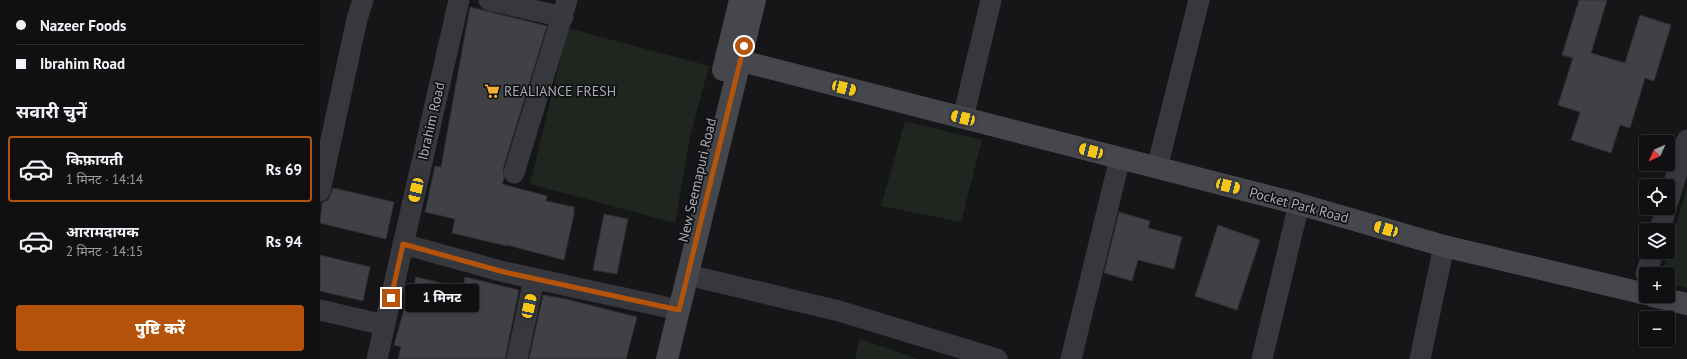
<!DOCTYPE html>
<html lang="hi">
<head>
<meta charset="utf-8">
<style>
  :root { --surface:#101012; --page:#19191b; --text:#f1f3f6; --muted:#9c9d9f; --line:#303032; --accent:#b45309 }
  body { margin:0; font-family:"PT Sans","Noto Sans Devanagari",sans-serif; background:var(--page); color:var(--text); height:100vh; display:flex; flex-direction:column; font-size:15px; white-space:nowrap }
  * { box-sizing:border-box; margin:0 }
  p { font-size:13px; color:var(--muted) }
  .icon { flex:none; width:22px; height:22px; fill:none; stroke:currentColor; stroke-width:2; stroke-linecap:round; stroke-linejoin:round }
  .map { position:relative; flex:1; overflow:hidden }
  .drawer { display:flex; flex-direction:column; background:var(--surface); width:320px }
  .drawer>* { flex:none }
  .top-card { display:grid; align-content:center; height:88px; padding:0 16px; background:var(--surface) }
  .needle { width:26px; rotate:225deg }
  .tools { position:absolute; left:1319px; top:135px; display:grid; gap:8px }
  .tools a { display:grid; place-items:center; width:36px; height:36px; border-radius:4px; background:var(--surface); box-shadow:0 2px 6px #0003,0 0 0 1px var(--line); font-size:20px }
  .end { position:absolute; width:18px; height:18px; margin:-9px; border:5px solid #b45309; background:#fff; box-shadow:0 0 0 2px #fff }
  .from { border-radius:50% }
  .bubble { position:absolute; height:28px; border-radius:4px; background:var(--surface); box-shadow:0 2px 6px #0003,0 0 0 1px var(--line); font-size:13px; font-weight:800; line-height:28px; text-align:center }
  .car { position:absolute; width:12px; height:24px; margin:-12px -6px; border-radius:5px; box-shadow:0 0 3px 1px #0007; background:linear-gradient(#f5c518 24%,#345 0 40%,#f5c518 0 76%,#345 0 86%,#f5c518 0) }
  .top-card b { display:flex; align-items:center; gap:14px; height:38px; font-size:15px }
  .top-card b+b { border-top:1px solid var(--line) }
  .top-card i { width:10px; height:10px; background:var(--text) }
  ul { padding:0; list-style:none }
  li { display:flex; align-items:center; gap:12px; height:66px; margin:0 8px 6px; padding:0 8px; border:2px solid transparent; border-radius:4px }
  li div { flex:1 }
  li b { display:block; font-size:15px }
  li em { font-style:normal; font-weight:800 }
  li.current { border-color:var(--accent) }
  li>.icon { width:36px; height:36px; stroke-width:1.5 }
  h2 { padding:0 16px; font-size:18px; line-height:48px }
  .button { display:flex; gap:8px; margin-top:auto; padding:8px 16px }
  .button a { flex:1; height:46px; border-radius:4px; background:var(--accent); color:#fff; font-size:16px; font-weight:800; line-height:46px; text-align:center }
  main { display:flex; flex:1; min-height:0 }
  .map>svg:first-child { display:block }
  .green { fill:#1e261f }
  .building { fill:#404145; stroke:#303034 }
  .lines { fill:none; stroke-linecap:round; stroke-linejoin:round }
  .street { stroke:#37383d; stroke-width:21 }
  .secondary { stroke:#45474d; stroke-width:22 }
  .route { stroke:#b45309; stroke-width:5 }
  .labels { text-anchor:middle; dominant-baseline:central; stroke-width:3.5; stroke-linejoin:round; paint-order:stroke }
  .poi-label { font-size:14px; fill:#a8adb8; stroke:#111113; text-anchor:start }
  .street-label { font-size:14px; fill:#a8adb8; stroke:#111113 }
</style>
</head>
<body>
<main>
<section class="drawer">
<div class="top-card">
<b><i class="from"></i>Nazeer Foods</b>
<b><i></i>Ibrahim Road</b>
</div>
<h2>सवारी चुनें</h2>
<ul>
<li class="current"><svg class="icon" aria-label="car" viewBox="0 0 24 24"><path d="M5 17H2v-5l4-1 3-4h7l3 4 3 1v5h-3M9 17h6M6 11h13"/><circle cx="7" cy="17" r="2"/><circle cx="17" cy="17" r="2"/></svg><div><b>किफ़ायती</b><p>1 मिनट · 14:14</p></div><em>Rs 69</em></li>
<li><svg class="icon" aria-label="car" viewBox="0 0 24 24"><path d="M5 17H2v-5l4-1 3-4h7l3 4 3 1v5h-3M9 17h6M6 11h13"/><circle cx="7" cy="17" r="2"/><circle cx="17" cy="17" r="2"/></svg><div><b>आरामदायक</b><p>2 मिनट · 14:15</p></div><em>Rs 94</em></li>
</ul>
<div class="button"><a>पुष्टि करें</a></div>
</section>
<div class="map">
<svg width="1367" height="359" viewBox="0 0 1367 359">
  <rect width="100%" height="100%" fill="#161618"/>
  <path class="green" d="M248,28L389,66L370,137L355,223L210,184Z
    M585,121L662,140L641,222L561,206Z
    M1367,187V288L1348,283V274H1342Z
    M540,339L596,358V359H535Z"/>
  <path class="building" d="M1259,0H1287L1271,53L1305,63L1320,15L1351,25L1334,81L1325,78L1310,128L1300,125L1291,153L1251,140L1260,112L1238,105L1253,58L1242,55Z
    M150,7L227,26L183,169L184,178L182,184L227,196L226,201L254,207V214L244,260L187,245V246L132,233L135,219L105,212L115,166L121,167Z
    M13,188L74,202L66,239L0,223L2,203L9,199Z
    M799,212L830,221L828,228L862,237L854,269L818,260L812,281L784,273Z
    M284,214L308,219L297,274L273,270Z
    M898,225L940,240L917,310L875,296Z
    M0,255L50,267L43,301L0,291Z
    M96,277L143,288L145,277L199,290L185,359H78L81,347L74,345L85,306L88,307Z
    M223,295L246,299L317,317L306,359H209Z"/>
  <g class="lines">
    <path class="street" d="M169,0L243,17
      M643,118L671,0
      M837,168L879,0
      M194,173L247,0
      M0,191L37,19L43,0
      M1348,202L1367,140
      M1340,230L1346,208
      M83,244L184,272L359,310
      M1326,274L1333,252
      M368,275L519,311L677,359
      M0,310L64,325
      M57,359L139,0
      M197,359L214,279
      M751,359L800,158
      M942,359L979,204
      M1100,359L1124,246"/>
    <path class="secondary" d="M406,57L979,204L1124,246L1326,294
      M403,70L420,0
      M1333,296L1367,304
      M347,359L435,0"/>
  </g>
  <g class="lines">
    <path class="route" d="M71,298L83,244L184,272L359,310L424,46"/>
  </g>
  <defs>
    <g id="supermarket-bare" transform="scale(1.2)"><path d="M-6-5.5h2.5l.6 2H6L4.5 2H-2.5L-4.4-4H-6ZM-1.5 3.2a1.3 1.3 0 1 0 .1 0ZM3 3.2a1.3 1.3 0 1 0 .1 0Z" fill="#f2b134" stroke="#111113" stroke-width="2.5" paint-order="stroke"/></g>
  </defs>
  <g fill-rule="evenodd">
    <use href="#supermarket-bare" x="172" y="91"/>
  </g>
  <g class="labels">
    <g class="poi-label">
      <text x="184" y="91">REALIANCE FRESH</text>
    </g>
    <g class="street-label">
      <text transform="translate(111 121) rotate(-77)">Ibrahim Road</text>
      <text transform="translate(377 180) rotate(-77)">New Seemapuri Road</text>
      <text transform="translate(979 205) rotate(15)">Pocket Park Road</text>
    </g>
  </g>
</svg>
<div class="tools">
<a><svg class="needle" viewBox="-14 -14 28 28"><path d="M0-13l5 13h-10z" fill="#e53935"/><path d="M0 13l5-13h-10z" fill="#9c9d9f"/></svg></a>
<a><svg class="icon" aria-label="locate" viewBox="0 0 24 24"><circle cx="12" cy="12" r="6"/><path d="M12 2v4M12 18v4M2 12h4M18 12h4"/></svg></a>
<a><svg class="icon" aria-label="layers" viewBox="0 0 24 24"><path d="M12 4l9 5-9 5-9-5zM3 14l9 5 9-5"/></svg></a>
<a>+</a>
<a>−</a>
</div>
<i class="end from" style="left:424px;top:46px"></i>
<i class="end" style="left:71px;top:298px"></i>
<div class="bubble" style="left:85px;top:284px;width:74px">1 मिनट</div>
<i class="car" style="left:524px;top:88px;rotate:104deg"></i>
<i class="car" style="left:643px;top:118px;rotate:284deg"></i>
<i class="car" style="left:771px;top:151px;rotate:285deg"></i>
<i class="car" style="left:908px;top:186px;rotate:104deg"></i>
<i class="car" style="left:96px;top:190px;rotate:193deg"></i>
<i class="car" style="left:1066px;top:229px;rotate:286deg"></i>
<i class="car" style="left:209px;top:306px;rotate:12deg"></i>
</div>
</main>
</body>
</html>
